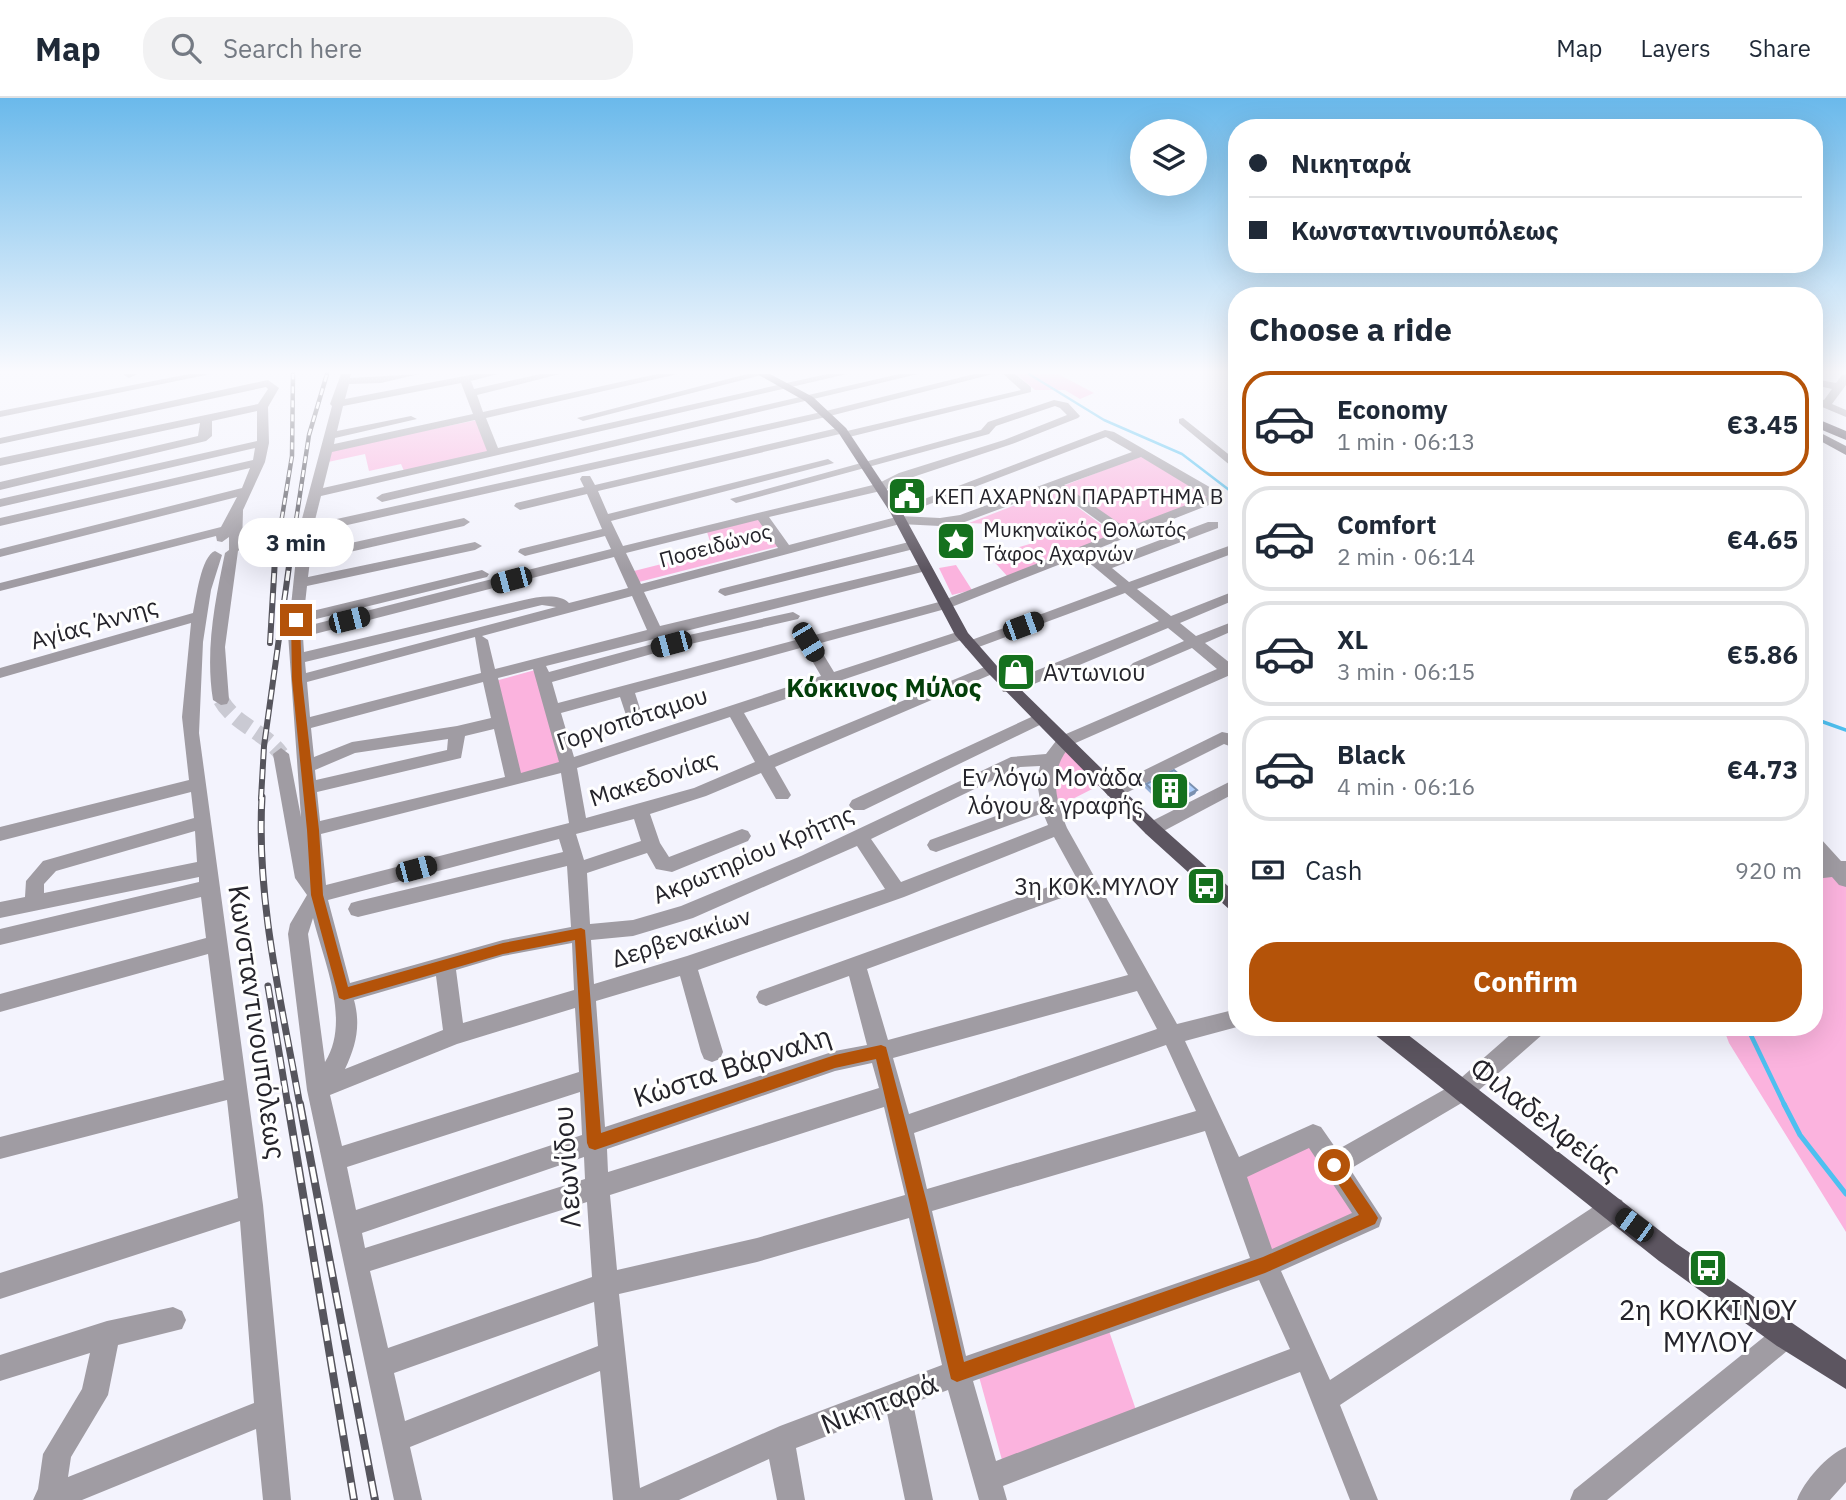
<!DOCTYPE html>
<html lang="en">
<head>
<meta charset="utf-8">
<style>
  :root { --surface:#fff; --page:#f2f2f3; --text:#1f2937; --muted:#747a83; --line:#e0e1e3; --accent:#b45309 }
  body { margin:0; font-family:"IBM Plex Sans",sans-serif; background:var(--page); color:var(--text); height:100vh; display:flex; flex-direction:column; font-size:26px; white-space:nowrap }
  * { box-sizing:border-box; margin:0 }
  p { font-size:23px; color:var(--muted) }
  .icon { flex:none; width:38px; height:38px; fill:none; stroke:currentColor; stroke-width:2; stroke-linecap:round; stroke-linejoin:round }
  .map { position:relative; flex:1; overflow:hidden }
  .side { position:absolute; left:1228px; top:189px; width:595px; height:749px; display:flex; flex-direction:column; background:var(--surface); border-radius:28px; box-shadow:0 7px 28px #0002 }
  .side>* { flex:none }
  .banner { position:absolute; left:1228px; top:21px; width:595px; height:154px; border-radius:28px; box-shadow:0 7px 28px #0002; display:grid; align-content:center; height:154px; padding:0 21px; background:var(--surface) }
  .tools { position:absolute; left:1130px; top:21px; display:grid; gap:14px }
  .tools a { display:grid; place-items:center; width:77px; height:77px; border-radius:50%; background:var(--surface); box-shadow:0 7px 28px #0002; font-size:35px }
  .end { position:absolute; width:32px; height:32px; margin:-16px; border:9px solid #b45309; background:#fff; box-shadow:0 0 0 4px #fff }
  .from { border-radius:50% }
  .bubble { position:absolute; height:49px; border-radius:24px; background:var(--surface); box-shadow:0 7px 28px #0002; font-size:23px; font-weight:700; line-height:49px; text-align:center }
  .car { position:absolute; width:21px; height:42px; margin:-21px -10px; border-radius:9px; box-shadow:0 0 5px 2px #0007; background:linear-gradient(#222 24%,#8ab4d8 0 40%,#222 0 76%,#8ab4d8 0 86%,#222 0) }
  .banner b { display:flex; align-items:center; gap:24px; height:66px; font-size:26px }
  .banner b+b { border-top:2px solid var(--line) }
  .banner i { width:18px; height:18px; background:var(--text) }
  ul { padding:0; list-style:none }
  li { display:flex; align-items:center; gap:21px; height:105px; margin:0 14px 10px; padding:0 7px; border:4px solid var(--line); border-radius:28px }
  li div { flex:1 }
  li b { display:block; font-size:26px }
  li em { font-style:normal; font-weight:700 }
  li.selected { border-color:var(--accent) }
  li>.icon { width:63px; height:63px; stroke-width:1.5 }
  h2 { padding:0 21px; font-size:32px; line-height:84px }
  .pay { display:flex; align-items:center; gap:18px; height:77px; padding:0 21px; font-size:26px }
  .pay p { margin-inline-start:auto }
  .button { display:flex; gap:14px; margin-top:auto; padding:14px 21px }
  .button a { flex:1; height:80px; border-radius:28px; background:var(--accent); color:#fff; font-size:28px; font-weight:700; line-height:80px; text-align:center }
  header { display:flex; align-items:center; gap:42px; box-sizing:border-box; height:98px; padding:0 35px; background:var(--surface); border-bottom:2px solid var(--line) }
  header strong { font-size:33px }
  nav { display:flex; gap:38px; margin-inline-start:auto; font-size:24px }
  .search { width:490px; height:63px; background:var(--page); display:flex; align-items:center; gap:18px; box-sizing:border-box; padding:0 24px; border-radius:28px; color:var(--muted); font-size:26px }
  .map>svg:first-child { display:block }
  .green { fill:#fbb3de }
  .lines { fill:none; stroke-linecap:round; stroke-linejoin:round }
  .stream-far3 { stroke:#4ec0f0; stroke-width:2.5 }
  .stream-far2 { stroke:#4ec0f0; stroke-width:3.5 }
  .stream-far1 { stroke:#4ec0f0; stroke-width:4.5 }
  .stream { stroke:#4ec0f0; stroke-width:5 }
  .minor-tunnel { stroke:#cacad3; stroke-width:16; stroke-dasharray:16 8; stroke-linecap:butt }
  .minor { fill:#a09ca3; fill-rule:evenodd }
  .major { fill:#5c5560; fill-rule:evenodd }
  .highway { fill:#453c49; fill-rule:evenodd }
  .rail-far3-casing { stroke:#56555d; stroke-width:4.5 }
  .rail-far2-casing { stroke:#56555d; stroke-width:6 }
  .rail-far1-casing { stroke:#56555d; stroke-width:7 }
  .rail-casing { stroke:#56555d; stroke-width:8 }
  .rail-far3 { stroke:#fff; stroke-width:2.5; stroke-dasharray:7; stroke-linecap:butt }
  .rail-far2 { stroke:#fff; stroke-width:3.5; stroke-dasharray:10; stroke-linecap:butt }
  .rail-far1 { stroke:#fff; stroke-width:4.5; stroke-dasharray:12; stroke-linecap:butt }
  .rail { stroke:#fff; stroke-width:5; stroke-dasharray:16; stroke-linecap:butt }
  .wall { fill:#96b1d9 }
  .shaded-wall { fill:#7a90b0 }
  .building { fill:#aecefc; stroke:#7a90b0; stroke-width:2 }
  .route { fill:#b45309 }
  .labels { text-anchor:middle; dominant-baseline:central; stroke-width:6; stroke-linejoin:round; paint-order:stroke }
  .far-poi-label { font-size:21px; fill:#25242b; stroke:#fff; text-anchor:start }
  .far-street-label { font-size:21px; fill:#25242b; stroke:#fff }
  .street-label { font-size:24px; fill:#25242b; stroke:#fff }
  .poi-label { font-size:24px; fill:#25242b; stroke:#fff; text-anchor:end }
  .neighbourhood-label { font-size:26px; font-weight:bold; fill:#043f0a; stroke:#fff }
  .near-street-label { font-size:28px; fill:#25242b; stroke:#fff }
  .near-poi-label { font-size:28px; fill:#25242b; stroke:#fff }
</style>
</head>
<body>
<header>
<strong>Map</strong>
<div class="search"><svg class="icon" aria-label="search" viewBox="0 0 24 24"><circle cx="10" cy="10" r="6"/><path d="M15 15l6 6"/></svg>Search here</div>
<nav><a>Map</a><a>Layers</a><a>Share</a></nav>
</header>
<div class="map">
<svg width="1846" height="1402" viewBox="0 0 1846 1402">
  <rect width="100%" height="100%" fill="#f3f3fd"/>
  <path class="green" d="M1016,276H1058L1094,295L1080,301L1065,292H1035Z
    M477,322L488,354L404,373L401,366L369,373L365,356L328,364L331,352Z
    M1140,358L1212,401L1127,433L1063,388Z
    M1054,392L1117,438L1008,479L989,458L1033,445L1013,427L969,425Z
    M761,420L780,448L639,484L634,473L713,453L707,434Z
    M956,467L972,492L952,497L939,470Z
    M535,572L562,665L518,678L495,583Z
    M1064,648L1102,686L1055,710L1052,662Z
    M1841,776L1846,782V1134L1729,945L1723,929H1815V779Z
    M1308,1046L1366,1127L1277,1168L1241,1077Z
    M1108,1230L1136,1312L1002,1362L978,1275Z"/>
  <g class="lines">
    <path class="stream-far3" d="M1029,276L1104,322L1182,356L1237,398"/>
    <path class="stream-far2" d="M1815,476L1818,478L1815,486
      M1815,621L1846,632"/>
    <path class="stream-far1" d="M1747,929L1785,1008"/>
    <path class="stream" d="M1784,1006L1800,1037L1846,1096"/>
    <path class="minor-tunnel" d="M221,602C235,627 264,633 281,656"/>
    <path class="minor" d="M138,276L129,280L124,277V276Z
      M189,276H211L0,319V313Z
      M341,276H351L350,280L419,276L381,285L349,286L345,301L475,276H498L471,283L474,291L540,276H560L477,297L483,314L657,276H678L486,320L498,350L827,276H847L321,398L314,426L826,313L974,276H993L826,319L312,435L310,454L464,420L470,424L464,428L310,463L308,479L475,444L482,448L475,452L307,488L304,515L482,472L489,476L487,479L304,524L303,529L611,451L605,438L525,458L518,454L520,451L602,431L587,396L520,412L514,408L516,405L584,389L580,381L582,378H590L595,387L842,329L847,333L1021,292L1003,276H1015L1031,289V294L845,340L840,336L598,393L608,416L828,361L834,365L611,423L623,448L877,386L899,375L1004,342L1067,317L1060,310L1055,308L996,328L989,336L740,404L736,405L730,401L981,332L988,324L1054,302L1068,305L1080,318L1078,320L1012,346L907,381L885,392L769,419L789,447L900,418L940,420L960,417L1132,354L1106,339L901,417L896,418L890,414L1105,332L1114,334L1213,391L1221,400L1219,403L1092,453L1104,463L1208,424H1218V430L1112,470L1129,484L1237,445V454L1137,491L1171,518L1237,492V501L1180,525L1196,538L1237,522V531L1205,545L1230,565L1237,563V574L1071,647C1048,673 1055,700 1067,730L1177,926L1237,911V929L1185,943L1239,1059L1313,1026L1321,1029L1337,1052L1454,986L1519,929H1545L1543,936L1470,1000L1350,1071L1382,1120L1379,1129L1281,1173L1330,1282L1604,1102L1613,1099L1622,1102L1625,1111L1622,1120L1340,1307L1378,1402H1350L1300,1274L1003,1388L1007,1402H979L948,1292L913,1305L933,1402H905L887,1315L796,1350L805,1402H777L769,1361L679,1402H613L600,1273L410,1349L422,1402H394L307,992L288,836L290,826L307,797L295,780L273,656L281,650L289,656L301,719L288,536L299,432L332,308L330,306ZM461,285L473,316L334,346L335,340L417,321L411,318L337,333L343,308ZM475,322L487,353L323,390L332,354ZM1141,359L1207,399L1126,430L1064,387ZM1054,391L1115,435L939,504L558,605L552,584L673,550L798,521L800,518L793,514L671,541L549,574L546,568L930,472L932,469L925,465L660,528L644,494L900,426L940,428L962,425ZM758,422L778,450L641,486L626,455ZM1081,458L1117,488L966,544L964,547L966,550H976L1125,495L1159,523L1003,586L1001,590L1003,594H1015L1168,530L1184,543L1133,565L1130,568L1133,571H1143L1192,550L1217,571L1059,639L1046,656L1011,659L801,758L681,808L633,822L590,826L587,775L647,755L656,771L672,774L748,743L751,738L748,733L742,731L669,759L660,745L650,716L706,698L761,675L776,701H788L791,697L775,669L997,574L1000,571L992,566L987,568L769,658L744,615L967,540L969,537L962,532L957,534L834,574L817,546L949,510ZM614,459L628,490L569,505C559,495 538,499 524,502L304,554L303,539ZM632,498L647,532L495,571L488,542L482,538ZM542,507L556,509L306,575L305,564ZM475,539L481,575L310,619L307,584ZM804,549L821,578L574,659L561,615L620,599L627,620L635,625L643,620L635,595ZM533,571L559,664L521,675L498,580ZM483,584L491,620L457,628L352,644L314,659L311,630ZM730,619L755,664L694,690L586,720L577,670ZM494,631L505,679L320,723L317,694L461,660L465,638ZM448,641L447,652L316,682L315,672L355,655ZM1040,668L1037,684L1040,702L930,742L927,747L930,752L936,754L1043,715L1048,727L901,784L871,741L1020,669ZM561,675L569,725L326,787L321,736ZM634,721L641,743L584,762L576,736ZM1054,739L1076,779L759,893L756,899L759,905L766,908L849,878L867,947L835,953L605,1029L596,903L680,878L701,954L704,961L712,964L720,961L723,954L698,872L904,799ZM559,741L563,754L358,803L351,805L348,811L351,817L358,819L567,768L571,829L503,842L350,885L328,802ZM857,748L885,791L687,858L594,886L591,842L633,838L693,820ZM1083,792L1128,877L888,942L867,871ZM313,820C324,864 351,923 325,964L308,836ZM572,845L574,892L463,925L456,872L503,858ZM436,878L443,932L345,971C356,948 361,927 354,902ZM1137,893L1157,931L909,1016L893,960ZM575,910L579,974L342,1048L330,997L457,946ZM1166,947L1196,1013L927,1091L914,1035ZM872,965L879,990L608,1074L607,1051L835,973ZM580,994L582,1037L356,1112L347,1069ZM884,1009L905,1097L757,1140L617,1172L610,1097ZM1205,1033L1250,1160L966,1258L932,1113ZM1309,1050L1352,1115L1272,1151L1247,1079ZM584,1059L585,1081L365,1150L362,1135ZM587,1104L592,1179L388,1250L370,1173ZM909,1120L942,1267L780,1328L640,1390L619,1196L757,1164ZM1259,1182L1290,1251L996,1363L973,1283ZM594,1204L598,1248L405,1323L394,1275Z
      M747,276H766L583,323L577,320Z
      M899,276H918L382,404L376,400L382,396Z
      M1846,276V287L1832,306L1846,312V319L1815,306V299L1824,302L1832,291L1815,287V281L1836,285L1842,277Z
      M268,282L279,290L268,309L269,345L265,364L243,412L242,450L238,453L225,549L229,602L227,606L221,607L213,602C205,553 215,503 225,455L229,452V439L222,444L217,443L216,438L0,493V485L221,429L237,399L0,459V451L242,390L250,370L0,428V420L253,362L255,350L0,409V401L257,343V313L212,323V338L206,343L0,392V384L198,338L200,325L0,368V360L258,306L268,291L266,289L0,346V340Z
      M1183,320L1237,363V373L1179,325V321Z
      M913,443L920,447L918,450L725,498L718,494L720,491Z
      M215,453L222,457L211,492L203,544L199,635L263,1107L291,1402H263L256,1331L82,1402H33L38,1391L43,1356L82,1291L90,1255L0,1283V1257L107,1223L173,1209L182,1213L186,1222L182,1231L118,1247L108,1297L71,1359L68,1379L254,1305L240,1123L0,1201V1175L238,1100L227,1002L0,1061V1039L224,982L208,856L0,914V896L206,840L201,799L0,847V831L199,784V779L0,820V804L25,799L26,783L43,763L194,720L191,694L0,743V729L189,682L182,619L191,525L0,580V570L193,515C196,501 201,458 215,453ZM195,733L197,764L44,795V786L56,773Z
      M1040,615L1046,616L1048,620L1046,624L864,712H852L849,707L852,702Z
      M1222,634L1237,637V651L1224,646L1120,698H1108L1105,694L1108,690Z
      M1237,680V694L1158,736H1146L1143,731L1146,726Z
      M1815,739L1821,741L1841,763H1846V789L1839,787L1832,779L1815,781V767L1821,766L1815,758Z
      M1784,1226L1793,1230L1797,1239L1793,1248L1607,1402H1570L1574,1392L1775,1230Z
      M1846,1349V1384L1830,1402H1797C1804,1383 1827,1357 1846,1349Z"/>
    <path class="major" d="M757,276H770L813,299L846,330L902,414L968,535L997,568L1158,726L1237,796V815L1230,812L1146,736L987,574L955,537L890,414L838,334L805,303Z
      M1815,332L1846,348V357L1815,340Z
      M1372,929H1398L1677,1146L1846,1262V1291L1777,1248L1659,1163L1374,936Z"/>
    <path class="highway" d="M1815,320L1846,333V342L1815,329Z"/>
    <g class="rail-far3-casing">
      <path id="rail-far3" d="M275,462L292,358L293,276
        M290,462L309,337L327,276"/>
    </g>
    <g class="rail-far2-casing">
      <path id="rail-far2" d="M270,545L275,461
        M261,701L264,648L290,461"/>
    </g>
    <g class="rail-far1-casing">
      <path id="rail-far1" d="M262,699C256,803 282,907 300,1008
        M268,888L288,1008"/>
    </g>
    <g class="rail-casing">
      <path id="rail" d="M288,1006L354,1402
        M300,1006L375,1402"/>
    </g>
    <use href="#rail-far3" class="rail-far3"/>
    <use href="#rail-far2" class="rail-far2"/>
    <use href="#rail-far1" class="rail-far1"/>
    <use href="#rail" class="rail"/>
  </g>
  <path class="wall" d="M1146,686L1197,692L1195,696L1167,711L1145,690Z"/>
  <path class="shaded-wall" d="M1197,692L1195,696L1167,711L1168,707Z"/>
  <path class="building" d="M1174,672L1197,692L1168,707L1146,686Z"/>
  <linearGradient id="sky" x2="0" y2="1"><stop stop-color="#6ab9eb"/><stop offset="0.58" stop-color="#fafafe"/><stop offset="1" stop-color="#fafafe" stop-opacity="0"/></linearGradient>
  <rect width="1846" height="472" fill="url(#sky)"/>
  <path class="route" d="M296,519L300,522L302,582L319,732L323,797L348,889L503,845L581,830L585,832L601,1035L835,957L881,947L886,949L927,1105L964,1264L1263,1159L1359,1117L1329,1072L1326,1067L1329,1062L1334,1059L1339,1062L1375,1115L1378,1120L1375,1126L1265,1175L957,1284L951,1281L876,961L835,970L595,1052L589,1050L587,1045L575,842L503,856L344,902L339,900L311,797L307,732L292,582L291,522Z"/>
  <defs>
    <g id="civic-square" transform="scale(2.0125)"><rect x="-9" y="-9" width="18" height="18" rx="4" fill="#15711e" stroke="#fff"/><path d="M-.6-6.5H3V-4.5H.6V-3L4-1V1h2V6H-6V1h2V-1L-.6-3ZM-1.2 2.5V6h2.4V2.5Z" fill="#fff"/></g>
    <g id="sight-square" transform="scale(2.0125)"><rect x="-9" y="-9" width="18" height="18" rx="4" fill="#15711e" stroke="#fff"/><path d="M0-6L1.8-2.2L6-1.7L2.9 1.2L3.7 5.4L0 3.3L-3.7 5.4L-2.9 1.2L-6-1.7L-1.8-2.2Z" fill="#fff"/></g>
    <g id="shop-square" transform="scale(2.0125)"><rect x="-9" y="-9" width="18" height="18" rx="4" fill="#15711e" stroke="#fff"/><path d="M-5-2.5h2.3a2.7 3.5 0 0 1 5.4 0H5L5.5 6h-11ZM-1.5-2.5h3a1.5 2.3 0 0 0-3 0Z" fill="#fff"/></g>
    <g id="building-square" transform="scale(2.0125)"><rect x="-9" y="-9" width="18" height="18" rx="4" fill="#15711e" stroke="#fff"/><path d="M-4-6H4V6H1V3H-1V6H-4ZM-2.5-4.3h1.7v1.8h-1.7ZM.8-4.3h1.7v1.8H.8ZM-2.5-1h1.7V.8h-1.7ZM.8-1h1.7V.8H.8Z" fill="#fff"/></g>
    <g id="bus-square" transform="scale(2.0125)"><rect x="-9" y="-9" width="18" height="18" rx="4" fill="#15711e" stroke="#fff"/><path d="M-5-6H5V4H4V6H2V4H-2V6H-4V4H-5ZM-3.5-4V0h7V-4ZM-3.5 1.2v1.5H-2V1.2ZM2 1.2v1.5H3.5V1.2Z" fill="#fff"/></g>
  </defs>
  <g fill-rule="evenodd">
    <use href="#civic-square" x="907" y="398"/>
    <use href="#sight-square" x="956" y="443"/>
    <use href="#shop-square" x="1016" y="574"/>
    <use href="#building-square" x="1170" y="693"/>
    <use href="#bus-square" x="1206" y="788"/>
    <use href="#bus-square" x="1708" y="1170"/>
  </g>
  <g class="labels">
    <g class="far-poi-label">
      <text x="934" y="398">ΚΕΠ ΑΧΑΡΝΩΝ ΠΑΡΑΡΤΗΜΑ Β</text>
      <text x="983" y="431">Μυκηναϊκός Θολωτός<tspan x="983" dy="24">Τάφος Αχαρνών</tspan></text>
    </g>
    <g class="far-street-label">
      <text transform="translate(715 447) rotate(-15)">Ποσειδώνος</text>
    </g>
    <g class="street-label">
      <text transform="translate(94 525) rotate(-16)">Αγίας Άννης</text>
      <text transform="translate(632 620) rotate(-18)">Γοργοπόταμου</text>
      <text transform="translate(653 680) rotate(-18)">Μακεδονίας</text>
      <text transform="translate(753 756) rotate(-23)">Ακρωτηρίου Κρήτης</text>
      <text transform="translate(681 839) rotate(-18)">Δερβενακίων</text>
    </g>
    <g class="poi-label">
      <text x="1043" y="574" text-anchor="start">Αντωνιου</text>
      <text x="1143" y="679">Εν λόγω Μονάδα<tspan x="1143" dy="28">λόγου &amp; γραφής</tspan></text>
      <text x="1179" y="788">3η ΚΟΚ.ΜΥΛΟΥ</text>
    </g>
    <g class="neighbourhood-label">
      <text x="884" y="589">Κόκκινος Μύλος</text>
    </g>
    <g class="near-street-label">
      <text transform="translate(258 924) rotate(82)">Κωνσταντινουπόλεως</text>
      <text transform="translate(732 968) rotate(-18)">Κώστα Βάρναλη</text>
      <text transform="translate(1546 1021) rotate(38)">Φιλαδελφείας</text>
      <text transform="translate(566 1069) rotate(-94)">Λεωνίδου</text>
      <text transform="translate(879 1305) rotate(-21)">Νικηταρά</text>
    </g>
    <g class="near-poi-label">
      <text x="1708" y="1211">2η ΚΟΚΚΙΝΟΥ<tspan x="1708" dy="32">ΜΥΛΟΥ</tspan></text>
    </g>
  </g>
</svg>
<div class="tools">
<a><svg class="icon" aria-label="layers" viewBox="0 0 24 24"><path d="M12 4l9 5-9 5-9-5zM3 14l9 5 9-5"/></svg></a>
</div>
<i class="end from" style="left:1334px;top:1067px"></i>
<i class="end" style="left:296px;top:522px"></i>
<div class="bubble" style="left:238px;top:420px;width:116px">3 min</div>
<i class="car" style="left:511px;top:482px;rotate:255deg"></i>
<i class="car" style="left:349px;top:522px;rotate:76deg"></i>
<i class="car" style="left:1023px;top:528px;rotate:70deg"></i>
<i class="car" style="left:808px;top:544px;rotate:149deg"></i>
<i class="car" style="left:671px;top:546px;rotate:255deg"></i>
<i class="car" style="left:416px;top:771px;rotate:75deg"></i>
<i class="car" style="left:1634px;top:1127px;rotate:306deg"></i>
<div class="banner">
<b><i class="from"></i>Νικηταρά</b>
<b><i></i>Κωνσταντινουπόλεως</b>
</div>
<section class="side">
<h2>Choose a ride</h2>
<ul>
<li class="selected"><svg class="icon" aria-label="car" viewBox="0 0 24 24"><path d="M5 17H2v-5l4-1 3-4h7l3 4 3 1v5h-3M9 17h6M6 11h13"/><circle cx="7" cy="17" r="2"/><circle cx="17" cy="17" r="2"/></svg><div><b>Economy</b><p>1 min · 06:13</p></div><em>€3.45</em></li>
<li><svg class="icon" aria-label="car" viewBox="0 0 24 24"><path d="M5 17H2v-5l4-1 3-4h7l3 4 3 1v5h-3M9 17h6M6 11h13"/><circle cx="7" cy="17" r="2"/><circle cx="17" cy="17" r="2"/></svg><div><b>Comfort</b><p>2 min · 06:14</p></div><em>€4.65</em></li>
<li><svg class="icon" aria-label="car" viewBox="0 0 24 24"><path d="M5 17H2v-5l4-1 3-4h7l3 4 3 1v5h-3M9 17h6M6 11h13"/><circle cx="7" cy="17" r="2"/><circle cx="17" cy="17" r="2"/></svg><div><b>XL</b><p>3 min · 06:15</p></div><em>€5.86</em></li>
<li><svg class="icon" aria-label="car" viewBox="0 0 24 24"><path d="M5 17H2v-5l4-1 3-4h7l3 4 3 1v5h-3M9 17h6M6 11h13"/><circle cx="7" cy="17" r="2"/><circle cx="17" cy="17" r="2"/></svg><div><b>Black</b><p>4 min · 06:16</p></div><em>€4.73</em></li>
</ul>
<div class="pay"><svg class="icon" aria-label="cash" viewBox="0 0 24 24"><path d="M3 7h18v10H3z"/><circle cx="12" cy="12" r="2"/></svg>Cash<p>920 m</p></div>
<div class="button"><a>Confirm</a></div>
</section>
</div>
</body>
</html>
